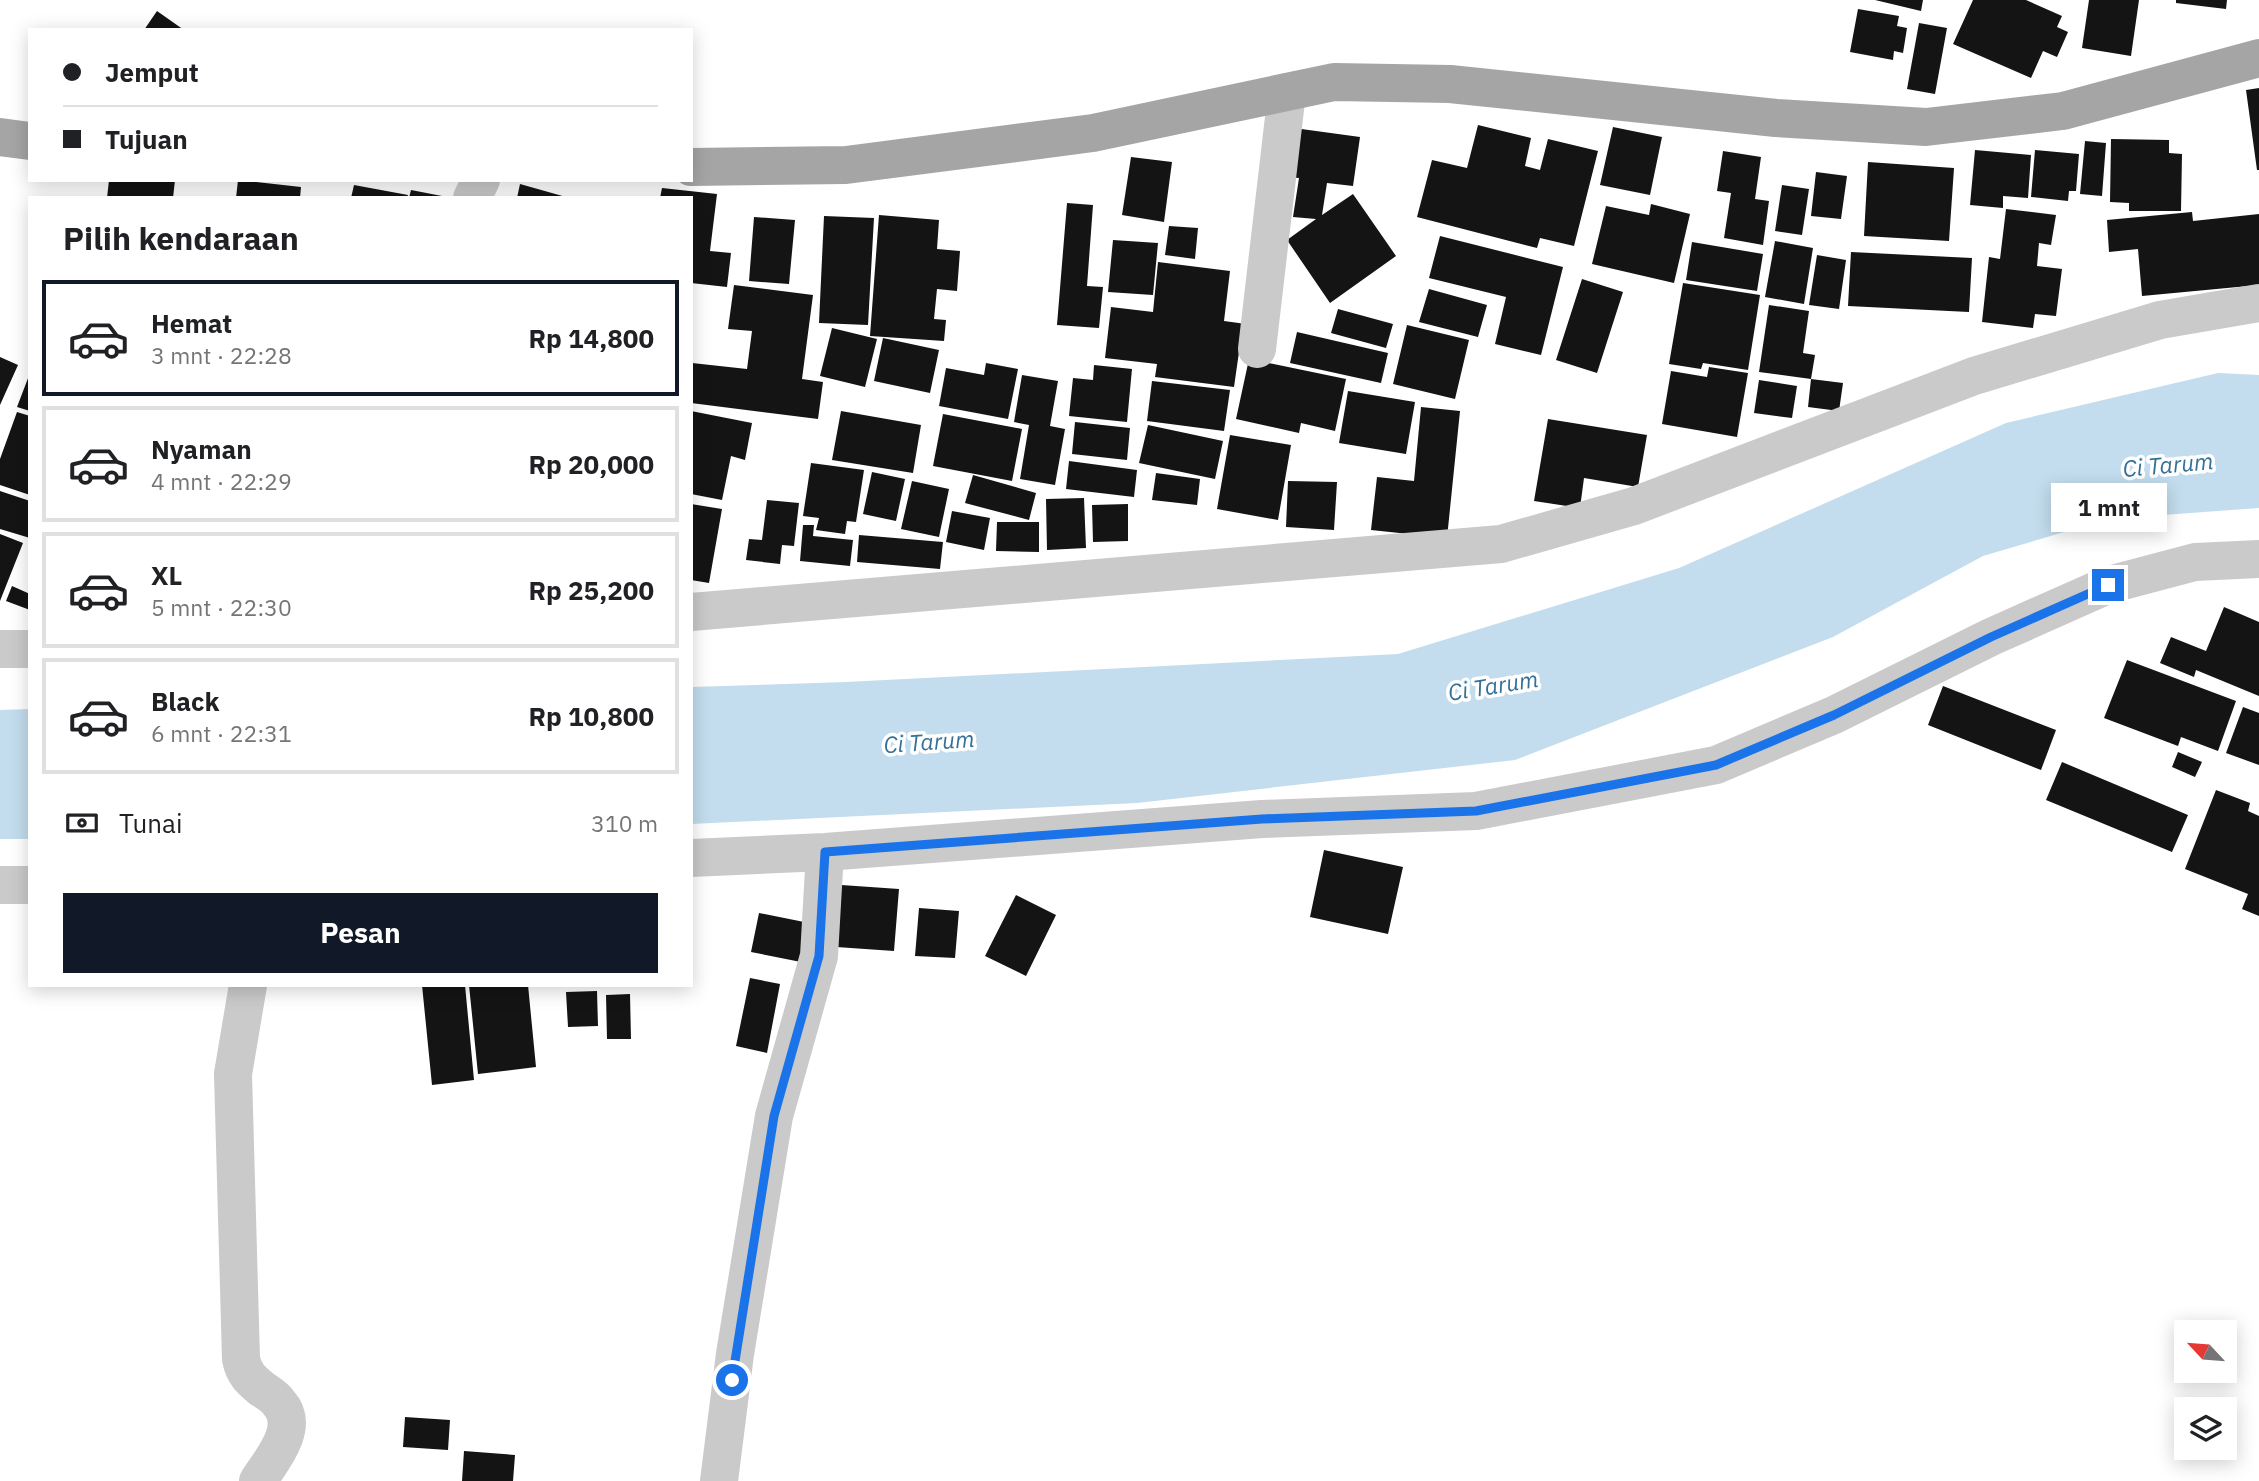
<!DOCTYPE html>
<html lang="id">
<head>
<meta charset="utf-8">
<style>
  :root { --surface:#fff; --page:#f2f2f2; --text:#202124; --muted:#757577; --line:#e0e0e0; --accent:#111827 }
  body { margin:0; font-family:"IBM Plex Sans",sans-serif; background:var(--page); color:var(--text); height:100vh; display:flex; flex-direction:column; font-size:26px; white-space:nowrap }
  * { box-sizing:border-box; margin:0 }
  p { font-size:23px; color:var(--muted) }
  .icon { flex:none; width:38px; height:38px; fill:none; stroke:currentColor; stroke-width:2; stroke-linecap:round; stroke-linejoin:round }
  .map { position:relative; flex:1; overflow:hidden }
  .details { position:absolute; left:28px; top:196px; width:665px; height:791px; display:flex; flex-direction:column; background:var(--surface); border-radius:0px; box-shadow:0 4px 18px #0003 }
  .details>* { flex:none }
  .banner { position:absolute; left:28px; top:28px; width:665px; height:154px; border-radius:0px; box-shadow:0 4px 18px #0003; display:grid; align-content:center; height:154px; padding:0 35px; background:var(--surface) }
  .needle { width:46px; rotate:296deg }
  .fabs { position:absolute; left:2174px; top:1320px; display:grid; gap:14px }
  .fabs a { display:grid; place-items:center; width:63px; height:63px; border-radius:0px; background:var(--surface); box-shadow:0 4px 18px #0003; font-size:35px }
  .end { position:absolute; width:32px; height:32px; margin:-16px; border:9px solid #1a73e8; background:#fff; box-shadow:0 0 0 4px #fff }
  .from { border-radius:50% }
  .bubble { position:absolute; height:49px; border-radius:0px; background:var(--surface); box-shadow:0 4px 18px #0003; font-size:23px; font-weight:700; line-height:49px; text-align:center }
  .banner b { display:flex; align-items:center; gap:24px; height:66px; font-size:26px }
  .banner b+b { border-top:2px solid var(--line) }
  .banner i { width:18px; height:18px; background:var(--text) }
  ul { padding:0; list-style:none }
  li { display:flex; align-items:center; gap:21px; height:116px; margin:0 14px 10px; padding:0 21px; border:4px solid var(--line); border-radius:0px }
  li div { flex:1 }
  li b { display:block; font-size:26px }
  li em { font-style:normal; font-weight:700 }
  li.on { border-color:var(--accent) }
  li>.icon { width:63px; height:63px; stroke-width:1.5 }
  h2 { padding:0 35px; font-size:32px; line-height:84px }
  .pay { display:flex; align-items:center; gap:18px; height:77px; padding:0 35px; font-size:26px }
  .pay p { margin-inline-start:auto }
  .action { display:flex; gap:14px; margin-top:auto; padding:14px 35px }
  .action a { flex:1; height:80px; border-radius:0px; background:var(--accent); color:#fff; font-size:28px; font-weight:700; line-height:80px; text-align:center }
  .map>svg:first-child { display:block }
  .water { fill:#c3ddee }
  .building { fill:#141414 }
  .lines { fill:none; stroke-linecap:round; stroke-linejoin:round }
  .minor { stroke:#cacaca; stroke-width:38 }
  .major { stroke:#a5a5a5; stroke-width:38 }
  .route { stroke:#1a73e8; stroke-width:9 }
  .labels { text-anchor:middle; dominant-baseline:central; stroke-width:7; stroke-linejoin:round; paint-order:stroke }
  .water-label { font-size:23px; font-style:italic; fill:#347097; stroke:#fff }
</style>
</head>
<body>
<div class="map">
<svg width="2259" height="1481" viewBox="0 0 2259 1481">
  <rect width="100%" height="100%" fill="#fff"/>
  <path class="water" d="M2218,373L2259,375V508L2108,519L1983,556L1833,637L1515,760L1137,803L691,824V687L846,682L1398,654L1679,568L2006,423Z
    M30,709V839H0V710Z"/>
  <path class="building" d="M1875,0H1923L1921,11Z
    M1973,0H2026L2062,16L2057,27L2068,32L2057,57L2043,51L2031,78L1953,44Z
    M2089,0H2139L2131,56L2082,48Z
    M2176,0H2227L2226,9L2176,3Z
    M1858,9L1899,16L1897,26L1907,28L1903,53L1894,51L1893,60L1850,52Z
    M157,11L184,30H144Z
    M1919,23L1947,28L1935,94L1907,89Z
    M2259,88V170H2257L2246,90Z
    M1478,125L1531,138L1525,166L1540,170L1548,139L1598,151L1574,246L1540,238L1537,248L1417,217L1432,160L1467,168Z
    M1613,127L1662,137L1650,195L1600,185Z
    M1294,128L1360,137L1353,186L1327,183L1322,215L1353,194L1396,256L1330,303L1287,240L1316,219L1293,217L1299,178L1287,177Z
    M2111,139L2169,140V153L2182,154L2181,211H2129V203L2110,202Z
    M2085,141L2106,143L2102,196L2080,194Z
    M1975,150L2031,155L2028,198L2003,196V208L1970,205Z
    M2035,150L2079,154L2076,191H2069L2068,201L2031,197Z
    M1723,151L1761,157L1755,199L1769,201L1763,245L1724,238L1731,193L1717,191Z
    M1131,157L1172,162L1164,222L1122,215Z
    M1868,162L1954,168L1949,241L1864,236Z
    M1816,172L1847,176L1841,219L1811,216Z
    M109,180H175L173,198H107Z
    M238,180L301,187L300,198H236Z
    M520,184L566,197V198H517Z
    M354,185L408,195L407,198H351Z
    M1782,185L1809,189L1802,235L1775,231Z
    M662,188L717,194L710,251L731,253L727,287L691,283V198H660Z
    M411,190L442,196V198H409Z
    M1067,203L1093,205L1087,286L1103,287L1099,328L1057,325Z
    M1651,204L1690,214L1674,283L1592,264L1606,206L1649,215Z
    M2006,209L2056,215L2051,245L2039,243L2037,266L2062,269L2056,316L2035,314L2033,328L1982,322L1989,257L2000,259Z
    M2192,212L2193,221L2259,214V285L2142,296L2138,249L2109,252L2107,220Z
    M879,215L939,220L937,249L960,251L957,291L937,289L934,319L946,320L944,341L870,336Z
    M824,216L874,218L868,325L819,323Z
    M754,217L795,220L789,284L749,281Z
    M1169,226L1198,228L1195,259L1165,255Z
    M1440,236L1563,267L1541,355L1495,344L1506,297L1429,278Z
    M1113,240L1158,243L1153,295L1108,292Z
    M1775,241L1813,248L1804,304L1765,297Z
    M1692,242L1763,254L1757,291L1686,280Z
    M1851,252L1972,258L1969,312L1848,306Z
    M1817,255L1846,260L1839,309L1809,305Z
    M1158,262L1230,271L1224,321L1246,324L1239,352L1234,387L1155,377L1157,364L1105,358L1111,307L1153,312Z
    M1582,279L1623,292L1597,373L1556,360Z
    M1683,283L1760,295L1748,370L1703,363L1701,369L1669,364Z
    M734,285L813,295L802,379L823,382L818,419L691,403L692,363L747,369L752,331L728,329Z
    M1429,289L1487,305L1478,337L1419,322Z
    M1769,305L1809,311L1803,353L1815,355L1811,379L1759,372Z
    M1338,309L1393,324L1386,348L1331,333Z
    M1407,325L1469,340L1455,399L1393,384Z
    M832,328L877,339L865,387L820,376Z
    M1297,332L1388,353L1381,383L1290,363Z
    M883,338L939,350L930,393L874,381Z
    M0,357L18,365L0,405Z
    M1249,359L1346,379L1335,431L1301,423L1299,433L1236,419Z
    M986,363L1018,369L1008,419L939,406L946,368L984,375Z
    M1094,365L1132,369L1127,422L1069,416L1073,378L1093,380Z
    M1709,367L1748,373L1737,437L1662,424L1671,371L1707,377Z
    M30,373V411L17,407Z
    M1022,375L1058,381L1050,426L1065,429L1055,485L1020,479L1029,425L1014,422Z
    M1811,379L1843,383L1839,411L1808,407Z
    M1759,380L1797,386L1792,418L1754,413Z
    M1152,381L1230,390L1224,431L1147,421Z
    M1348,391L1415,402L1406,454L1339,443Z
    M1421,407L1460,411L1447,538L1371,530L1377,477L1414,481Z
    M691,411L752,423L745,460L731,456L722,500L691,494Z
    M841,411L921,425L913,473L832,460Z
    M17,412L30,416V495L0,485V459Z
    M943,414L1022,429L1012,481L933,466Z
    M1548,419L1647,435L1638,487L1584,478L1580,508L1534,501Z
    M1075,422L1130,428L1127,460L1072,454Z
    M1148,425L1223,441L1215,479L1139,463Z
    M1230,435L1291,445L1278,520L1217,509Z
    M1069,461L1137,470L1134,497L1066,489Z
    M811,463L864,470L856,522L847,521L845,534L816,530L819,518L803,516Z
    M872,472L905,479L896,521L863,514Z
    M1156,473L1200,479L1197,505L1152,500Z
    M973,475L1036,493L1029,520L965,503Z
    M912,481L949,489L939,537L901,529Z
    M1288,481L1337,482L1334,530L1286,527Z
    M0,491L30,501V538L0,529Z
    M1084,498L1086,548L1047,550L1046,499Z
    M767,500L799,503L794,546L782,545L780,564L746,560L749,539L762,540Z
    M691,504L722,509L709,583L691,580Z
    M1128,504V541L1093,542L1092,505Z
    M952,511L990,518L984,550L946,542Z
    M997,522H1039V552L996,551Z
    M803,525H814L813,536L853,540L850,566L800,561Z
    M0,534L23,543L0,601Z
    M859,535L943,542L940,569L857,562Z
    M12,586L30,594V610L6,601Z
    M2224,607L2259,622V696L2196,670L2194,677L2160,663L2171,637L2206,651Z
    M2127,660L2236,701L2218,751L2181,737L2178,746L2104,718Z
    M1943,686L2056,730L2041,770L1928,725Z
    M2243,707L2259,713V765L2226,753Z
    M2178,752L2202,762L2195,777L2172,767Z
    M2062,762L2188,815L2172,852L2046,800Z
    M2216,790L2250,803L2248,811L2259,816V916L2242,909L2248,894L2185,869Z
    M1324,850L1403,867L1388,934L1310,917Z
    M827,884L899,889L894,951L822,946Z
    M1016,895L1056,915L1026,976L985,956Z
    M919,908L959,911L955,958L915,956Z
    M759,913L819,925L811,964L751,952Z
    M750,978L780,984L767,1053L736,1046Z
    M422,985H465L474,1080L432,1085Z
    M469,985H528L536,1067L478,1074Z
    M597,991L598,1026L568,1027L566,992Z
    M630,994L631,1039H607L606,995Z
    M405,1417L450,1420L448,1450L403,1447Z
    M464,1451L515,1455L513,1481H462Z"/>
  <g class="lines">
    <path class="minor" d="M472,198L481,180
      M1257,349L1287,92
      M691,612L1501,544L1634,506L1974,376L2160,320L2259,303
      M0,649H30
      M691,858L825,852L1262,819L1476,811L1716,765L1834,715L1991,637L2108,585L2195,562L2259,559
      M0,885H30
      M248,985L233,1074L241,1359C244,1374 251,1380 262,1389C268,1393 275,1397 279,1403C301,1427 271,1461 258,1481
      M719,1481L735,1354L774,1116L819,956L825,852"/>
    <path class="major" d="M0,137L30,141
      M691,167L846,165L1093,133L1334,82L1450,84L1776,118L1926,127L2063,111L2259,58"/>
  </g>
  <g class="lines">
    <path class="route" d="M732,1380L774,1116L819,956L825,852L1262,819L1476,811L1716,765L1834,715L1991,637L2108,585"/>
  </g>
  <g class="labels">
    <g class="water-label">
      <text transform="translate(2168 464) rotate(-5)">Ci Tarum</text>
      <text transform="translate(1493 685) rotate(-9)">Ci Tarum</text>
      <text transform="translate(929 741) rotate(-4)">Ci Tarum</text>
    </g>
  </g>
</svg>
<div class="fabs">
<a><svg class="needle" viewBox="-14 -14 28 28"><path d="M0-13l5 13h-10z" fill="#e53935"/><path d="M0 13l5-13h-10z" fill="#757577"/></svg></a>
<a><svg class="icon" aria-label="layers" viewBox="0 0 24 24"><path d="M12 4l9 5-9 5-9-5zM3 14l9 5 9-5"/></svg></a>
</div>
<i class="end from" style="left:732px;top:1380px"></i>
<i class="end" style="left:2108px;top:585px"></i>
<div class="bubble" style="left:2051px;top:483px;width:116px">1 mnt</div>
<div class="banner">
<b><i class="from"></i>Jemput</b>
<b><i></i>Tujuan</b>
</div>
<section class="details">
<h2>Pilih kendaraan</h2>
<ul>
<li class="on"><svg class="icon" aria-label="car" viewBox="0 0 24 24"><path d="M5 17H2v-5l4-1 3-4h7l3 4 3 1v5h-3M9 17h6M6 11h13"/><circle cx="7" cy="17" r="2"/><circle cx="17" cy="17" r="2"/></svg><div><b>Hemat</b><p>3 mnt · 22:28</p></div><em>Rp 14,800</em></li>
<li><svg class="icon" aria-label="car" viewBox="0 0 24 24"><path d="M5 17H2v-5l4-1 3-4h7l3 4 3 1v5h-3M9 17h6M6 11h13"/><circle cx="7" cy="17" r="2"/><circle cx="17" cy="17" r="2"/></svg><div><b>Nyaman</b><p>4 mnt · 22:29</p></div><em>Rp 20,000</em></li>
<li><svg class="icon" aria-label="car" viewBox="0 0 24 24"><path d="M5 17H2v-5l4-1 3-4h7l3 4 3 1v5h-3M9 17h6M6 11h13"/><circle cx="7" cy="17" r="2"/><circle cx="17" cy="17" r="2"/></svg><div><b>XL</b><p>5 mnt · 22:30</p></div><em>Rp 25,200</em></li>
<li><svg class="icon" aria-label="car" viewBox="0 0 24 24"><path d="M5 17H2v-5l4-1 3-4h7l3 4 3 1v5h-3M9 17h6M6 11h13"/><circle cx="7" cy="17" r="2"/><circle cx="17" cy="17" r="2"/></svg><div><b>Black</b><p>6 mnt · 22:31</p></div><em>Rp 10,800</em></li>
</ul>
<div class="pay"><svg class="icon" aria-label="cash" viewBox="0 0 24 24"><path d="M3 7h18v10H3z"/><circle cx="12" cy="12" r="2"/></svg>Tunai<p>310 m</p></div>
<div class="action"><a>Pesan</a></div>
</section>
</div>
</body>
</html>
